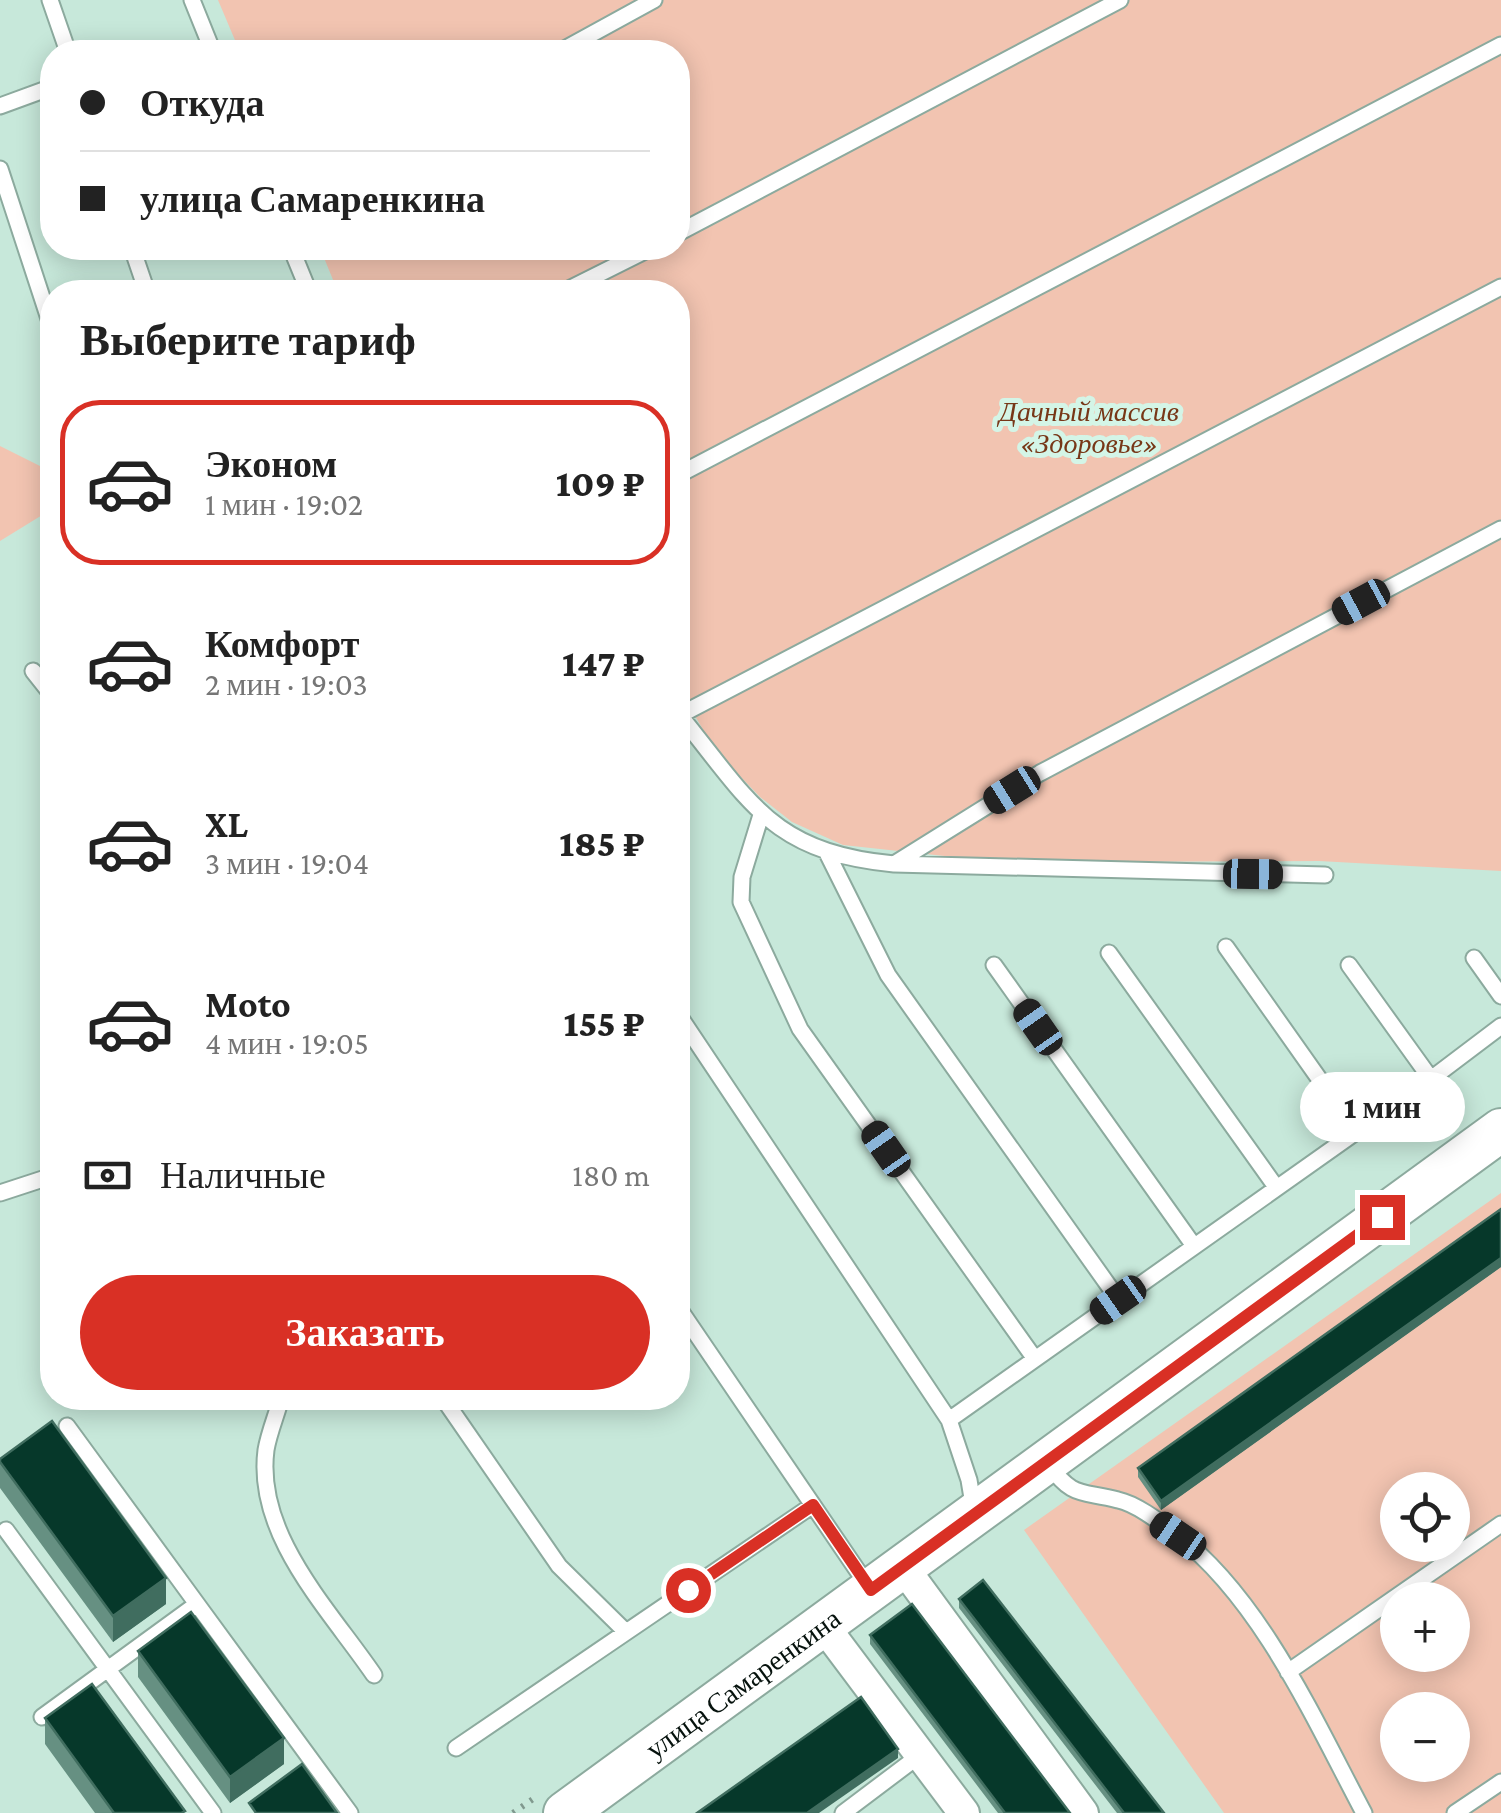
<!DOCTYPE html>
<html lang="ru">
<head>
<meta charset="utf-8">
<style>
  :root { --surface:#fff; --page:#f6f6f6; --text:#222; --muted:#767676; --line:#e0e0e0; --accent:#d93025 }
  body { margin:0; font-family:"Crimson Pro",serif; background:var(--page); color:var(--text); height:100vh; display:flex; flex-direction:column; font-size:38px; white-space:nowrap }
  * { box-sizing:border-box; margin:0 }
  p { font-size:32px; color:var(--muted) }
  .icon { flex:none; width:55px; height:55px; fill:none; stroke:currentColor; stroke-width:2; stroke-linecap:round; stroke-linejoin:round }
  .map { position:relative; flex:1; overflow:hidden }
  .panel { position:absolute; left:40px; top:280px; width:650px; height:1130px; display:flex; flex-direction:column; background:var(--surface); border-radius:40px; box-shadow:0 5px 25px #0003 }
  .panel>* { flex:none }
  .guide { position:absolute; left:40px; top:40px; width:650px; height:220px; border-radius:40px; box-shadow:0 5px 25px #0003; display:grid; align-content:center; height:220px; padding:0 40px; background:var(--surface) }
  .controls { position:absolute; left:1380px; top:1472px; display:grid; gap:20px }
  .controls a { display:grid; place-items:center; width:90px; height:90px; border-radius:50%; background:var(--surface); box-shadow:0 5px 25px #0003; font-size:50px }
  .end { position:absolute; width:45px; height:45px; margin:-22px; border:12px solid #d93025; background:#fff; box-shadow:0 0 0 5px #fff }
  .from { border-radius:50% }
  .bubble { position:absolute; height:70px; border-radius:35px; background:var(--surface); box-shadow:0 5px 25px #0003; font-size:32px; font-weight:800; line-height:70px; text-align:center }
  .car { position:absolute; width:30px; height:60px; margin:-30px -15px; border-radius:12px; box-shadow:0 0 8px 2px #0007; background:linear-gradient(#222 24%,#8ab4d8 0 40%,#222 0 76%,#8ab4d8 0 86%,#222 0) }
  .guide b { display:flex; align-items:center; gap:35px; height:95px; font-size:38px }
  .guide b+b { border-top:2px solid var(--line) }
  .guide i { width:25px; height:25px; background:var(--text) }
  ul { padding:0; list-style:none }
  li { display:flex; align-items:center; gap:30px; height:165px; margin:0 20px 15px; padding:0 20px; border:5px solid transparent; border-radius:40px }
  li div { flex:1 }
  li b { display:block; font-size:38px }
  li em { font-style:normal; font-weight:800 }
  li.current { border-color:var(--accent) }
  li>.icon { width:90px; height:90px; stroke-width:1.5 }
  h2 { padding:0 40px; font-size:45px; line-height:120px }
  .pay { display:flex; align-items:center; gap:25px; height:110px; padding:0 40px; font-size:38px }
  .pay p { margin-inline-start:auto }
  .cta { display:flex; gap:20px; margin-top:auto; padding:20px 40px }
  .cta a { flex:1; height:115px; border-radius:60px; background:var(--accent); color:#fff; font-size:40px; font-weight:800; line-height:115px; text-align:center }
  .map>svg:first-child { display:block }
  .green { fill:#f2c4b1; fill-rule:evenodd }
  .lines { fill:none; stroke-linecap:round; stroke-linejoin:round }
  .service-casing { stroke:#8caa9e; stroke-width:19 }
  .minor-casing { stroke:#8caa9e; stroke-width:34 }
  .secondary-casing { stroke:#8caa9e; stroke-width:46 }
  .path { stroke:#80998e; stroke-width:6; stroke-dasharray:2.5 8; stroke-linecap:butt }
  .service { stroke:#fff; stroke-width:15 }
  .minor { stroke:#fff; stroke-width:30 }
  .secondary { stroke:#fff; stroke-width:42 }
  .wall { fill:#669082 }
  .shaded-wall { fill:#406d5f }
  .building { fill:#06382a; stroke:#406d5f; stroke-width:2.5 }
  .route { stroke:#d93025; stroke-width:12 }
  .labels { text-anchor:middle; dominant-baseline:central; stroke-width:10; stroke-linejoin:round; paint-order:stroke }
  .park-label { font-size:28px; font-style:italic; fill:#773717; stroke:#d4f5e7 }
  .street-label { font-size:28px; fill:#06120d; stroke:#d4f5e7 }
</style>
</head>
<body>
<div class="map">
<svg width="1501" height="1813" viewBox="0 0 1501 1813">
  <rect width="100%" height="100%" fill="#c7e8da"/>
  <path class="green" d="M218,0H1501V871L1319,861L1000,862L843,845L792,822L760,797L715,750L678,687V292H338L320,248H678V52H240Z
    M0,446L52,472V509L0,541Z
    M1501,1193V1813H1224L1024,1530ZM1398,1490H1452V1545H1398ZM1398,1600H1452V1655H1398ZM1398,1710H1452V1765H1398Z"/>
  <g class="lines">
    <g class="service-casing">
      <path id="service" d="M50,0L68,52
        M192,0L213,52
        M150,52H204
        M559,52L654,0
        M0,106L52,87
        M0,169L52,328
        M678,233L1120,0
        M132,248L147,292
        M291,248L309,292
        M563,292L651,248
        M678,475L1501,45
        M33,671L52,695
        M678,713C750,801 770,852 894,864L1325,875
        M680,715L1501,287
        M761,815L742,877L741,902L800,1029L1035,1359
        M828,855L888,975L1118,1299
        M894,864L1040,773L1501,529
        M1226,947L1356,1131
        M1109,953L1276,1187
        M1474,958L1501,996
        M994,965L1194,1246
        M678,1014L949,1420L969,1480L974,1510
        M1431,1079L1501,1026
        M0,1193L52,1176
        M678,1307L870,1589
        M281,1398C277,1414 269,1432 266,1450C255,1535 329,1609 374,1675
        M443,1398L559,1566L626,1632
        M949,1420L1431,1079L1349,965
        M1048,1464C1074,1499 1080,1490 1118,1500C1137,1504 1161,1523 1177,1535C1261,1599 1315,1721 1364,1813
        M6,1530L213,1813
        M197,1604L350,1813
        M1288,1672L1501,1524
        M42,1717L197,1604L67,1426
        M456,1748L813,1505
        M843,1813L920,1755
        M1455,1813L1501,1782"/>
    </g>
    <g class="minor-casing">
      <path id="minor" d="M903,1567L1083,1813
        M823,1625L964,1813"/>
    </g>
    <g class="secondary-casing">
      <g id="secondary">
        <path id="s1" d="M565,1813L1501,1130"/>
      </g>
    </g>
    <path class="path" d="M513,1813L533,1799"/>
    <use href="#service" class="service"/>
    <use href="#minor" class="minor"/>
    <use href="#secondary" class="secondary"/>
  </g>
  <path class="wall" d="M1501,1209V1267L1161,1510L1138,1477V1468Z
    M0,1459L166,1604L113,1642L0,1488Z
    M959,1599L1164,1813H1117L959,1608Z
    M870,1635L1070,1813H998L870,1644Z
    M138,1651L284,1764L230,1803L138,1677Z
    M45,1718L185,1813H95L45,1744Z"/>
  <path class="shaded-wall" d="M1501,1258V1267L1161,1510V1501Z
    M166,1578V1604L113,1642V1616Z
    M284,1738V1764L230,1803V1777Z
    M898,1749V1758L819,1813H807Z"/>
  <path class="building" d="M1501,1209V1258L1161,1501L1138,1468Z
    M52,1421L166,1578L113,1616L0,1462V1459Z
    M983,1580L1164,1813H1124L959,1599Z
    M912,1604L1070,1813H1005L870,1635Z
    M191,1612L284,1738L230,1777L138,1651Z
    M92,1684L185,1811L181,1813H114L45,1718Z
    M861,1697L898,1749L807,1813H697Z
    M302,1764L337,1813H256L249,1803Z"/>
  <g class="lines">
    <path class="route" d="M688,1590L813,1505L871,1590L1382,1217"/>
  </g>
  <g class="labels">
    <g class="park-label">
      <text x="1089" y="411">Дачный массив<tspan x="1089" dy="32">«Здоровье»</tspan></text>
    </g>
    <g class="street-label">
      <text stroke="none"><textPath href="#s1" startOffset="220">улица Самаренкина</textPath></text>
    </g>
  </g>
</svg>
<div class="controls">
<a><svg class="icon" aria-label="locate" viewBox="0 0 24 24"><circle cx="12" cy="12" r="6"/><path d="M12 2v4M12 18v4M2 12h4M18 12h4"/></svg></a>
<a>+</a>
<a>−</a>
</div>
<i class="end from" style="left:688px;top:1590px"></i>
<i class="end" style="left:1382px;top:1217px"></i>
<div class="bubble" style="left:1300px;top:1072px;width:165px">1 мин</div>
<i class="car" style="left:1361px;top:602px;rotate:242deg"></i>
<i class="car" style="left:1012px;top:790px;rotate:238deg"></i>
<i class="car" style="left:1253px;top:874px;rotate:91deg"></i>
<i class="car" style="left:1038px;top:1027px;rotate:325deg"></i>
<i class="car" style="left:886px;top:1149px;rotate:325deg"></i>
<i class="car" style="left:1118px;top:1300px;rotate:235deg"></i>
<i class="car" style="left:1178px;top:1536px;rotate:304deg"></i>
<div class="guide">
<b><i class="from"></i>Откуда</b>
<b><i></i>улица Самаренкина</b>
</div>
<section class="panel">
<h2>Выберите тариф</h2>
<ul>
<li class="current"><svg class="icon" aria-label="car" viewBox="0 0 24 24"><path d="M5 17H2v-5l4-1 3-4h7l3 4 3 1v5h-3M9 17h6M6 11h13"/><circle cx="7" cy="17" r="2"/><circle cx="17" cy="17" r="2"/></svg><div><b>Эконом</b><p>1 мин · 19:02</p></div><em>109 ₽</em></li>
<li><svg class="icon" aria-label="car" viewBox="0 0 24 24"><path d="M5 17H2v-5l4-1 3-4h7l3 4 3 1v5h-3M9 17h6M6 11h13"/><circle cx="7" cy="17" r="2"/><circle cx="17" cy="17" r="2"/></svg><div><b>Комфорт</b><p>2 мин · 19:03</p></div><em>147 ₽</em></li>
<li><svg class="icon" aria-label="car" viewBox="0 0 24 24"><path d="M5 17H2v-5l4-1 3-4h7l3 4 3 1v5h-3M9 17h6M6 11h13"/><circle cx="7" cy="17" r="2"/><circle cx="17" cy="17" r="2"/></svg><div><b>XL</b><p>3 мин · 19:04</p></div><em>185 ₽</em></li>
<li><svg class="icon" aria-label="car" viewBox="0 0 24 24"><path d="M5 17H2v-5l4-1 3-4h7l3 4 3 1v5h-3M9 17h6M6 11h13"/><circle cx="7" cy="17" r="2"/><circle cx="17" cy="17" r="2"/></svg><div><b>Moto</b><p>4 мин · 19:05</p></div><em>155 ₽</em></li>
</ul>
<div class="pay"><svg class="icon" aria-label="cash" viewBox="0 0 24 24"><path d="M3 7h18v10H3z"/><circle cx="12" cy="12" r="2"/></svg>Наличные<p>180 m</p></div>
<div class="cta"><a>Заказать</a></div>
</section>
</div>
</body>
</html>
